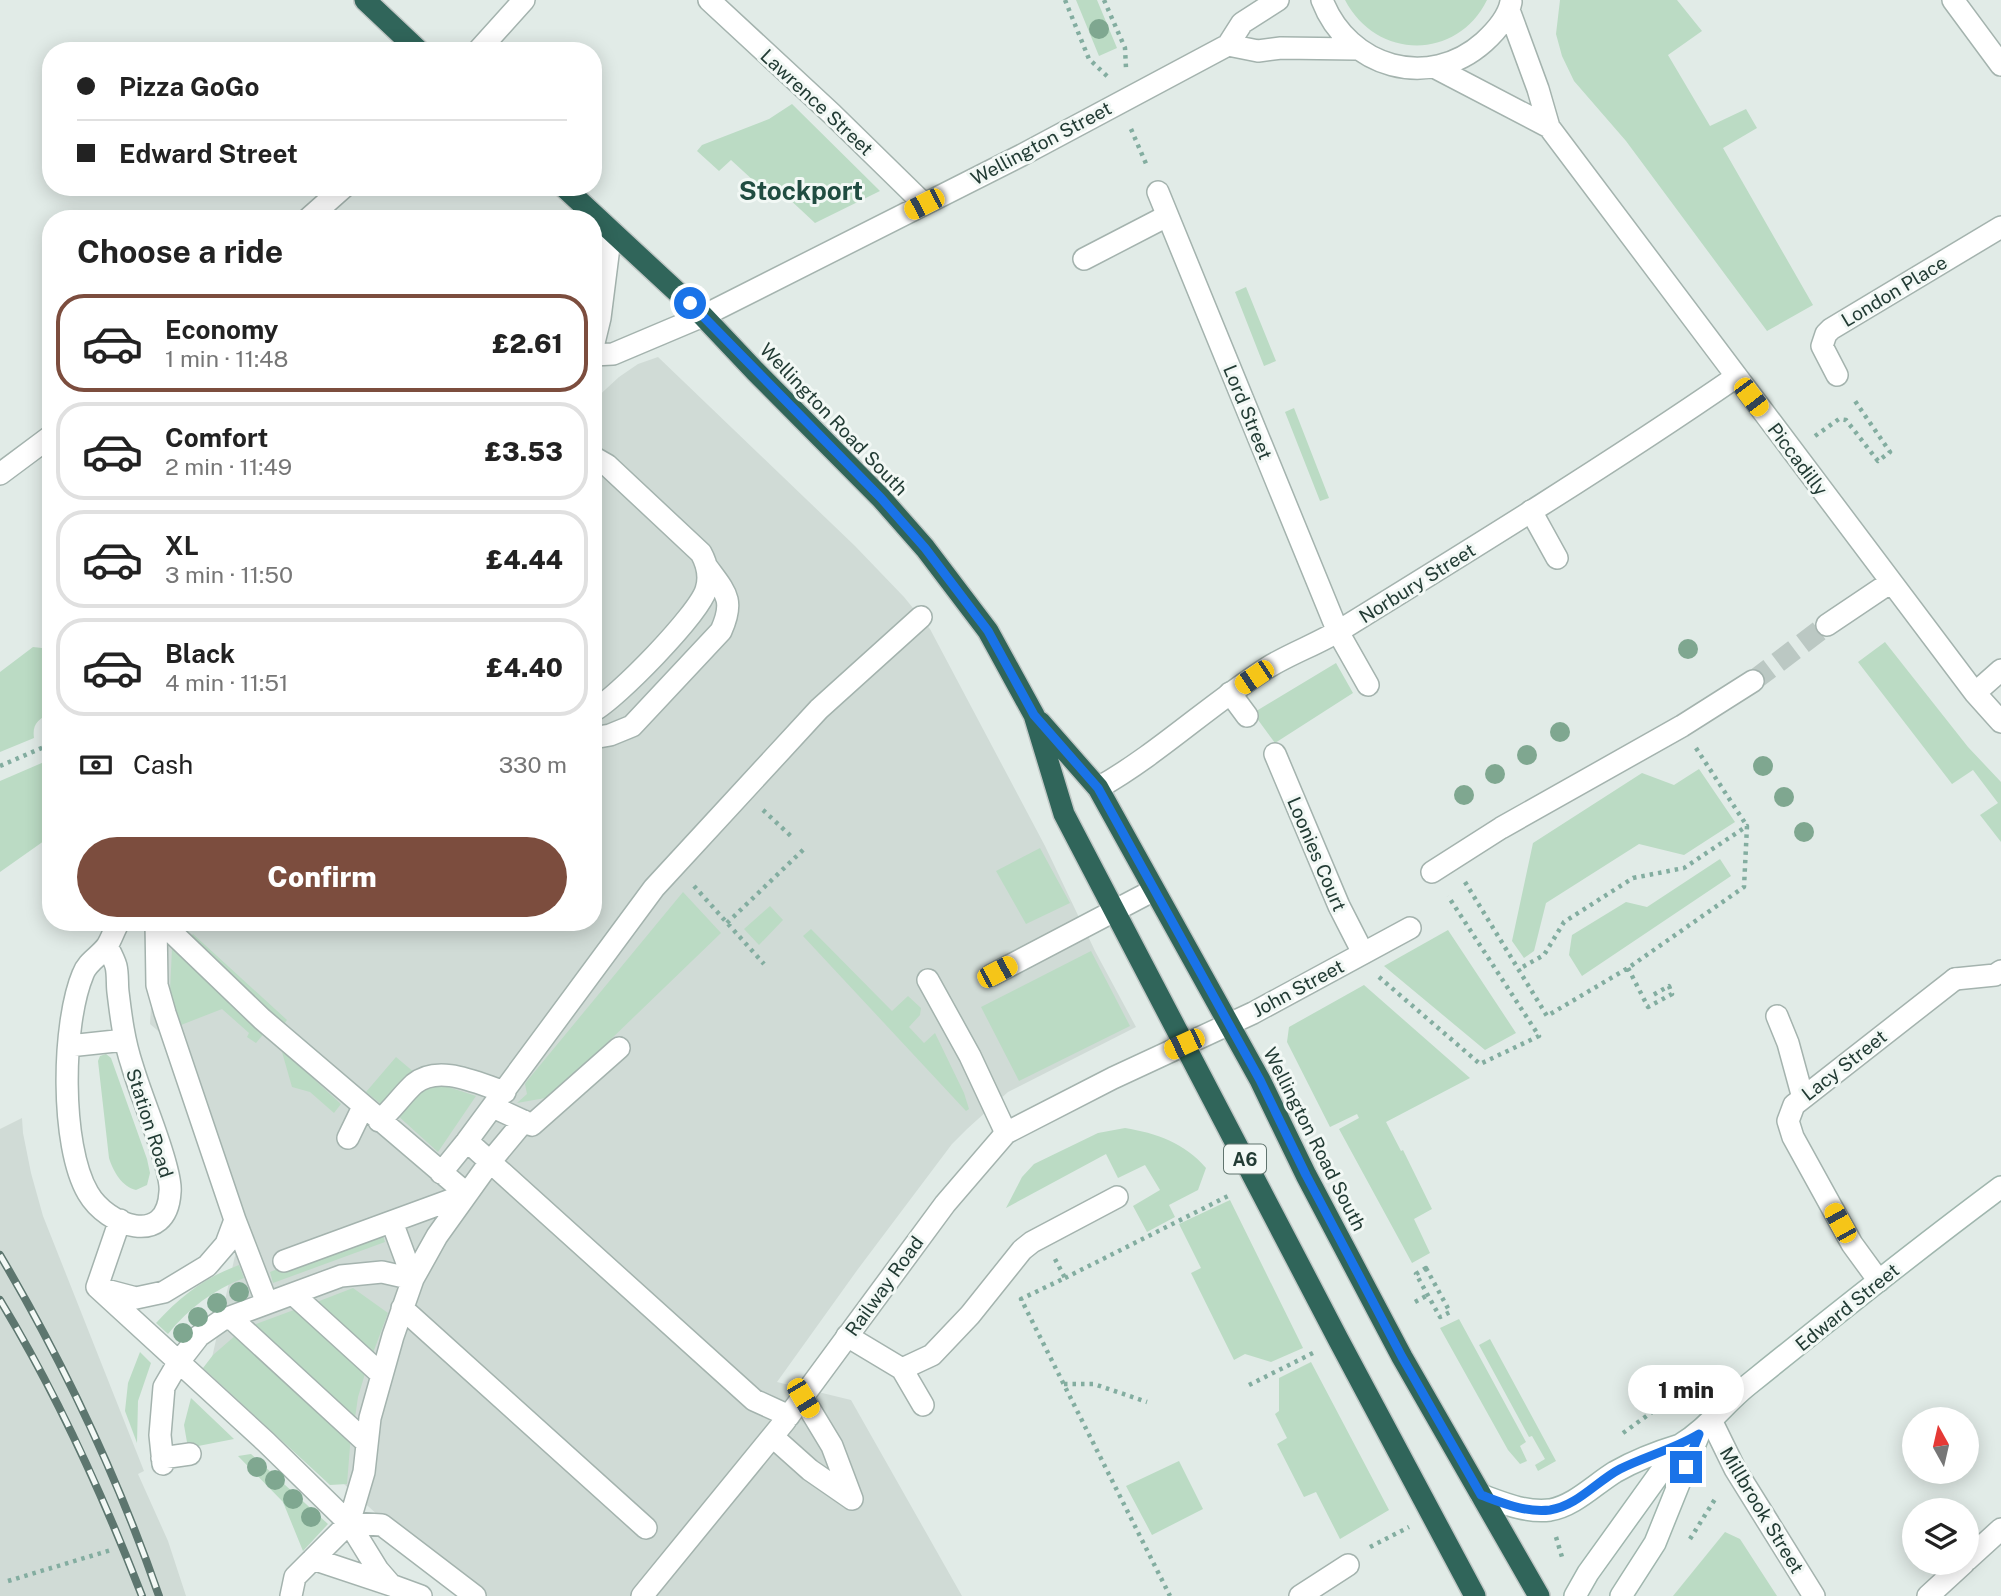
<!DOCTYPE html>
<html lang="en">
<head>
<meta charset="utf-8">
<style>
  :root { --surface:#fff; --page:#f6f6f6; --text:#222; --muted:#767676; --line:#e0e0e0; --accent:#7c4d3e }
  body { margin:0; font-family:"Public Sans",sans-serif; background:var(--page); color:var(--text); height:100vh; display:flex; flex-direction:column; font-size:26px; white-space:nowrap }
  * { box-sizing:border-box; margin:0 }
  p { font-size:23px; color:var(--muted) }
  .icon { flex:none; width:38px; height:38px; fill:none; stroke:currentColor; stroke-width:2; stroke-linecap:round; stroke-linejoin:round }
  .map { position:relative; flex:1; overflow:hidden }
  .sheet { position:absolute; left:42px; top:210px; width:560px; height:721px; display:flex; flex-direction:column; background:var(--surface); border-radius:28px; box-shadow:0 4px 18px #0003 }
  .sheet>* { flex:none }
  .guide { position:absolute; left:42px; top:42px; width:560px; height:154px; border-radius:28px; box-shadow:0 4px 18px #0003; display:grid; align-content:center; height:154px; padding:0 35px; background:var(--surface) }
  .needle { width:46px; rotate:352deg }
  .buttons { position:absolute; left:1902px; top:1407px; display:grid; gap:14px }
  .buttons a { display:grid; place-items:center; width:77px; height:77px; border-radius:50%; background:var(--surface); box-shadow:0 4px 18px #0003; font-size:35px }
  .end { position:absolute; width:32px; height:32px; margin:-16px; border:9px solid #1a73e8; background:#fff; box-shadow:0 0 0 4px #fff }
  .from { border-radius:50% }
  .bubble { position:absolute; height:49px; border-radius:24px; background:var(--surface); box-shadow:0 4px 18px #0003; font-size:23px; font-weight:800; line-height:49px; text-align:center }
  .car { position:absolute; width:21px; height:42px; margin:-21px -10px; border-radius:9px; box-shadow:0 0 5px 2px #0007; background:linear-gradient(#f5c518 24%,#345 0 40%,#f5c518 0 76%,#345 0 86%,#f5c518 0) }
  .guide b { display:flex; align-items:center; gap:24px; height:66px; font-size:26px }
  .guide b+b { border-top:2px solid var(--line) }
  .guide i { width:18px; height:18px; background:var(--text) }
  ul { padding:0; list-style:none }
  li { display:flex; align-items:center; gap:21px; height:98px; margin:0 14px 10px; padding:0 21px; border:4px solid var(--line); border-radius:28px }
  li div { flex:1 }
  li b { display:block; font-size:26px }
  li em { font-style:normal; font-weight:800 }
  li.selected { border-color:var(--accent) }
  li>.icon { width:63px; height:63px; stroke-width:1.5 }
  h2 { padding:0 35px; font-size:32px; line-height:84px }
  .pay { display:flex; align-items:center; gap:18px; height:77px; padding:0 35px; font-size:26px }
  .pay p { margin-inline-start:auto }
  .button { display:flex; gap:14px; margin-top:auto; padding:14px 35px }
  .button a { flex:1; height:80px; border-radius:42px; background:var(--accent); color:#fff; font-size:28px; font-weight:800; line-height:80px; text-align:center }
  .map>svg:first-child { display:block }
  .built { fill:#d0dbd6 }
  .green { fill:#bbdbc4 }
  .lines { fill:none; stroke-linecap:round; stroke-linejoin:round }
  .street-tunnel { stroke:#bbc8c3; stroke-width:21; stroke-dasharray:21 10; stroke-linecap:butt }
  .lane-casing { stroke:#a4b3ae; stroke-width:24 }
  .street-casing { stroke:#a4b3ae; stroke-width:24 }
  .secondary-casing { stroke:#a0b6ae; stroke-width:24 }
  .highway-casing { stroke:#c1c8c6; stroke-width:24 }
  .path { stroke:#83ada0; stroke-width:4.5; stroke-dasharray:3.5 5; stroke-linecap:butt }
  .lane { stroke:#fff; stroke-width:21 }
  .street { stroke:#fff; stroke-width:21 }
  .secondary { stroke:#fff; stroke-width:21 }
  .highway { stroke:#30655a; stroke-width:21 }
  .rail-casing { stroke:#5d766f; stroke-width:8 }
  .rail { stroke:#f2f8f5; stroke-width:5; stroke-dasharray:16; stroke-linecap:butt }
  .tree { fill:#7fa790 }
  .route { stroke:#1a73e8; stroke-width:9 }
  .labels { text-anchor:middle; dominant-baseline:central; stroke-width:6; stroke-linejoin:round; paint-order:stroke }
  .shield { fill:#f2f8f5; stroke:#60746e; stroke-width:2 }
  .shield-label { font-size:18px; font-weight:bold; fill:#223b34 }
  .street-label { font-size:19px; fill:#223b34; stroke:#f2f8f5 }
  .district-label { font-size:26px; font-weight:bold; fill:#204c41; stroke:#f2f8f5 }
</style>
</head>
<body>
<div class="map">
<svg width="2001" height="1596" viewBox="0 0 2001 1596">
  <rect width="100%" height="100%" fill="#e1ebe7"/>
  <path class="built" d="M658,357L855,546L904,597L930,629L1045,846L1095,951L1136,1027L1008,1092L967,1129L952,1144L858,1269L777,1382L851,1400L962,1596H466L211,1362L237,1247L170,1041L150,1024L156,922H593V401L619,377L638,364Z
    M22,1118L23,1133L31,1173L43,1216L144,1471L138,1474L168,1541L186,1596H0V1129Z"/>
  <path class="green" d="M1076,0H1097L1117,48L1099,56Z
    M1345,0H1487C1457,61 1376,60 1345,0Z
    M1560,0H1677L1702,31L1668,55L1710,126L1746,109L1757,128L1723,148L1813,305L1767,331L1626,141L1574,81L1562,56L1556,34Z
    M792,104L880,191L815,223L786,196L767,193L731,160L719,171L697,151L702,145L769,119Z
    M1246,287L1276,361L1264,366L1235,292Z
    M1294,408L1329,498L1320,501L1285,412Z
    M1885,642L1968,747L2001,782V842L1980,815L1998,803L1973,770L1952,784L1858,662Z
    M33,647L51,649V714C38,718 32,725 34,738L0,752V672Z
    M1336,663L1353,693L1275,743L1253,713Z
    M51,759V836L0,872V781Z
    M1699,769L1735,822L1684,855L1639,844L1546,903L1534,951L1524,958L1512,941L1533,843L1642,773L1674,785Z
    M1040,848L1070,903L1026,924L996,871Z
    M1720,859L1731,876L1582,976L1569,955L1572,935L1626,902L1647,907Z
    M683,892L721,933L551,1097L517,1103L527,1094L525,1084L527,1081Z
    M770,906L783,920L759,945L744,929Z
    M811,929L892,1011L908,996L921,1008L920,1015L909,1027L924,1043L935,1033L964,1093L969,1109L966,1111L803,936Z
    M1448,930L1516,1033L1485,1050L1384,966Z
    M193,934L287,1020L284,1024L189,938Z
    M172,948L266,1031L256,1043L247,1037L249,1033L222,1009L181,1025L170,991Z
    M1091,951L1130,1026L1019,1081L981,1007Z
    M1364,985L1470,1078L1386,1122L1401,1151L1403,1150L1432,1209L1414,1219L1430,1253L1412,1263L1339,1129L1359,1118L1357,1114L1330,1127L1287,1042L1289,1027Z
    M282,1052L292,1059L341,1104L334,1113L310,1092L292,1087Z
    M106,1054L111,1058L147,1159L150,1173L147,1185L136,1190C122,1187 113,1171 109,1158L98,1061L100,1056Z
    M396,1057L415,1073L386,1108L366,1092Z
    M439,1084L476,1096L438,1152L396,1114L418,1088Z
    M1125,1128C1156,1133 1185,1143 1206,1168L1198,1190L1169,1205L1175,1217L1147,1232L1133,1206L1160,1190L1145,1165L1118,1178L1106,1154L1006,1208L1022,1177L1034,1164L1098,1133Z
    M1230,1200L1303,1348L1271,1362L1245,1354L1234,1360L1191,1273L1201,1268L1179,1224Z
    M381,1230L385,1242L273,1283L270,1272Z
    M239,1265L244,1278C213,1290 189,1308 168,1334L156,1323C182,1295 204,1278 239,1265Z
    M353,1288L388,1313L370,1361L309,1305Z
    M302,1307L367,1367L358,1397L354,1425L248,1327Z
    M1459,1319L1526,1442L1520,1446L1527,1461L1520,1464L1508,1450L1440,1328Z
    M236,1335L351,1434L347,1484L330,1485L203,1368L213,1355Z
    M1490,1339L1556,1461L1538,1471L1535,1465L1545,1459L1532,1436L1529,1437L1479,1345Z
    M140,1352L151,1363L138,1401L137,1443L125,1411L128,1383Z
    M1311,1362L1389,1510L1340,1539L1316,1492L1304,1497L1277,1444L1287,1438L1275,1414L1279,1411V1378Z
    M191,1398L234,1439L188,1448L184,1425Z
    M251,1454L328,1524L303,1551L283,1502L238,1456Z
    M1179,1461L1203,1509L1152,1535L1126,1486Z
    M1725,1532L1740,1539L1777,1596H1673Z"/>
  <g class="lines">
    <path class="street-tunnel" d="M1753,681L1827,625"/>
    <g class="lane-casing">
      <path id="lane" d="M1084,259L1167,216
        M593,457L607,465L701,553C707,564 710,578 706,590C698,615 617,698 593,711
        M1531,511L1557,558
        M1338,632L1368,685
        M1230,693L1247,716
        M593,738L610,735L632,726L721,631C735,600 726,593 707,567
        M1275,754L1339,906L1363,953
        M928,980L970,1056L1006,1133
        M1777,1016L1788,1043L1803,1098
        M1879,1281L1852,1244L1793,1137L1788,1121L1794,1105L1955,979
        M847,1336L902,1369L923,1405
        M902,1369L932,1355L970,1315L1022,1250L1032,1242L1117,1197
        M803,1398L832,1446L852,1499
        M773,1437L810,1470L852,1499"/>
    </g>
    <g class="street-casing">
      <path id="street" d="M709,0L832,114L924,204
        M1322,0C1348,68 1429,91 1484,42C1496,31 1508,18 1511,2
        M1953,0L2001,65
        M1509,10L1538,89L1549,127L1975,693L2001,722
        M1228,45L1258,51L1281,48L1356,49
        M478,51L524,0
        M1436,68L1549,127
        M1158,192L1338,632
        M308,219L344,187
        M593,347L600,318L611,231
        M593,355L613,354L703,316L1022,155L1228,45L1242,23L1278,0
        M1837,375L1822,346L1826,334L1831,329L2001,227
        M0,474L51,436
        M1827,625L1891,582
        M1975,693L2001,670
        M1098,788C1158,754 1209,705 1267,668C1291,653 1318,644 1342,629C1475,547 1608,465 1736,377
        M1432,872L1501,828L1682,726L1753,681
        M161,922L262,1019L467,1194
        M107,946C110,952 114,959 116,966C118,974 117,984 118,992C121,1017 124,1041 132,1065C142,1099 157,1131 166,1166C168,1174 171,1184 170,1192C167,1248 107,1226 88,1193C60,1145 62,1024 83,974C87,962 100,956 107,946C112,938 114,930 119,922
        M992,975L1154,890
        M1955,979L1995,975L2001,971
        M69,1046L125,1040
        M493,1107L532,1125L619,1048
        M379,1121C392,1110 402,1095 414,1084C439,1063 479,1084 505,1092
        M348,1138L363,1107
        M467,1141L654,888L819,709L921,617
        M441,1173L467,1141L754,1400L789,1416
        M235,1220L267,1303
        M392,1222L413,1279
        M284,1261L467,1194
        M97,1287L266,1442L349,1523L382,1525L475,1596
        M97,1287L120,1220
        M102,1289L136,1298L164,1292L207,1266L226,1244L235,1220L165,1013L157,985L156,922
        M293,1294L382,1375
        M402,1308L646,1528
        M230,1317L367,1443
        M1712,1422L1735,1469L1814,1596
        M162,1458L190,1454
        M163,1464L160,1435L164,1387L178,1363L199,1336L222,1320L341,1276L382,1272L413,1279
        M349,1523L378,1570L391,1585L421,1596
        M313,1559L391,1585
        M1967,1560L2001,1529
        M291,1596L295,1577L349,1523L364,1472L370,1418L393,1336L413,1279L437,1236L490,1162L524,1121
        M642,1596L785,1421L945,1204L1006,1133L1113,1078L1253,1013L1410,928
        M1300,1596L1348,1565
        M1928,1596L1964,1563"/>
    </g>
    <g class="secondary-casing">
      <path id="secondary" d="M1481,1495C1503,1503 1526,1513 1550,1510C1574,1506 1594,1485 1615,1472C1636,1460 1657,1452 1680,1445
        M1575,1596L1588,1573L1680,1445C1708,1428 1723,1405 1748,1385C1831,1318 1915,1251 2001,1187
        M1621,1596L1655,1543L1699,1434"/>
    </g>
    <g class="highway-casing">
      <path id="highway" d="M365,0L419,51
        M564,187L703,316L755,371L881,498L925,548L988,631L1034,715L1064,814L1338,1339L1475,1596
        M1040,722L1098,788L1260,1080L1306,1175L1402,1357L1539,1596"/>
    </g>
    <path class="path" d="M1065,0L1089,59L1108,77
      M1104,0L1125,48L1126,68
      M1131,129L1147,166
      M1815,436L1839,419L1846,420L1878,461L1890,452L1853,398
      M1696,748L1747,826
      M0,766L51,744
      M763,810L793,838
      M1465,882L1547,1016L1628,968L1744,887L1747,826L1684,868L1633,878L1564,922L1544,955L1519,969
      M694,886L764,964
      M727,923L804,849
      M1628,968L1648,1007L1672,994L1669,986L1653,995
      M1379,977L1480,1064L1539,1036L1448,896
      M1055,1259L1065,1278L1021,1299L1170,1596
      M1426,1268L1450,1312L1440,1317L1416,1274Z
      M1065,1278L1230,1195
      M1415,1302L1428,1295
      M1640,1372L1659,1407
      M1064,1384H1094L1147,1402
      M1249,1385L1313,1353
      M1623,1433L1688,1386L1695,1396
      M1556,1537L1562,1557
      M1690,1539L1717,1496
      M1370,1547L1409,1527
      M8,1581L111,1550"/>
    <use href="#lane" class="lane"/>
    <use href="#street" class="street"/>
    <use href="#secondary" class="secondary"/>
    <use href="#highway" class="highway"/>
    <g class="rail-casing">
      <path id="rail" d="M0,1255C63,1362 118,1478 159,1596
        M0,1300C57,1394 102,1493 142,1596"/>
    </g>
    <use href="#rail" class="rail"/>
  </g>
  <g class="tree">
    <circle cx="1099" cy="29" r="10"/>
    <circle cx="1688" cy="649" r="10"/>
    <circle cx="1560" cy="732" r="10"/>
    <circle cx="1527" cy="755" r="10"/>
    <circle cx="1763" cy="766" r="10"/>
    <circle cx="1495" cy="774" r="10"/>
    <circle cx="1464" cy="795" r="10"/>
    <circle cx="1784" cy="797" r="10"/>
    <circle cx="1804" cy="832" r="10"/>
    <circle cx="239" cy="1292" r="10"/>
    <circle cx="217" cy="1303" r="10"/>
    <circle cx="198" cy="1317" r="10"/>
    <circle cx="183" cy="1333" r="10"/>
    <circle cx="257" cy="1467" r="10"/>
    <circle cx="275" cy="1480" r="10"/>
    <circle cx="293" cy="1499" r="10"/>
    <circle cx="311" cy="1517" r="10"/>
  </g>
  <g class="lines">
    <path class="route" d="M690,303L881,498L925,548L988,631L1034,715L1098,788L1260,1080L1306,1175L1402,1357L1481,1495C1503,1503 1526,1513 1550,1510C1577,1506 1597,1481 1620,1469C1646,1456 1674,1449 1699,1434L1686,1467"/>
  </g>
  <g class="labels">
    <rect class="shield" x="1224" y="1144.5" width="42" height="29" rx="5"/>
    <g class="shield-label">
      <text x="1245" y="1159">A6</text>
    </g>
    <g class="street-label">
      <text transform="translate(817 102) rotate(43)">Lawrence Street</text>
      <text transform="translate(1041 143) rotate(-28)">Wellington Street</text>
      <text transform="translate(1894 291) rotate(-31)">London Place</text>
      <text transform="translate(1248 412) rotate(68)">Lord Street</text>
      <text transform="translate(834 419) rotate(46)">Wellington Road South</text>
      <text transform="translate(1798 459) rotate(53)">Piccadilly</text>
      <text transform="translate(1417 583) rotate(-32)">Norbury Street</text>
      <text transform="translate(1317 854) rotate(67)">Loonies Court</text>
      <text transform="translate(1298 988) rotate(-28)">John Street</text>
      <text transform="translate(1844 1065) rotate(-38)">Lacy Street</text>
      <text transform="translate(150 1123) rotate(72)">Station Road</text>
      <text transform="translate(1315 1139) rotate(63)">Wellington Road South</text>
      <text transform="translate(884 1286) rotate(-54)">Railway Road</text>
      <text transform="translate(1847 1307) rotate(-39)">Edward Street</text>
      <text transform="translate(1762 1510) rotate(59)">Millbrook Street</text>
    </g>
    <g class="district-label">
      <text x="801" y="190">Stockport</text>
    </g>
  </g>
</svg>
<div class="buttons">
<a><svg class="needle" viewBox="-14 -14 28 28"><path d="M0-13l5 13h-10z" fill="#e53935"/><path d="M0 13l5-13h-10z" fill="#767676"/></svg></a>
<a><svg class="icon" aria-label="layers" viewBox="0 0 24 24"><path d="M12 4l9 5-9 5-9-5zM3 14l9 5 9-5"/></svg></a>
</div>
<i class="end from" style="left:690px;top:303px"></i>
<i class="end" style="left:1686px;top:1467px"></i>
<div class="bubble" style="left:1628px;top:1365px;width:116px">1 min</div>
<i class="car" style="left:924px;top:204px;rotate:243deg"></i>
<i class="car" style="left:1751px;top:397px;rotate:143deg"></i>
<i class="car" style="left:1254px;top:677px;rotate:236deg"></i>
<i class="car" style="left:997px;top:972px;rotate:62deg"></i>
<i class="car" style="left:1184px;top:1044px;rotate:245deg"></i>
<i class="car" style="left:1840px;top:1223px;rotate:331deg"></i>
<i class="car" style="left:803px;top:1398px;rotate:149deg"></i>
<div class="guide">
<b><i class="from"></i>Pizza GoGo</b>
<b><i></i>Edward Street</b>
</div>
<section class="sheet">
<h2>Choose a ride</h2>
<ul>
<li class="selected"><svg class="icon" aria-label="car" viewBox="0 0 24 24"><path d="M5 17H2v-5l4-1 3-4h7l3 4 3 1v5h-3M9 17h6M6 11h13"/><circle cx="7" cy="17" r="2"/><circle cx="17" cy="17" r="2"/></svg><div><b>Economy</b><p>1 min · 11:48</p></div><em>£2.61</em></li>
<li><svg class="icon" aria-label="car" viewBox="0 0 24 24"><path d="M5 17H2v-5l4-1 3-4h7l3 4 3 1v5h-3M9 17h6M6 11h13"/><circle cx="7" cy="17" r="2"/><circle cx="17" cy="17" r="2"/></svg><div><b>Comfort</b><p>2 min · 11:49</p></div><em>£3.53</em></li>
<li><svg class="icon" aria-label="car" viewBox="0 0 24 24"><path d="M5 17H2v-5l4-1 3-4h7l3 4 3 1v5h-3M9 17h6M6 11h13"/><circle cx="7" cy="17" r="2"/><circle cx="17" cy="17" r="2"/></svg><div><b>XL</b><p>3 min · 11:50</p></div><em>£4.44</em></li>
<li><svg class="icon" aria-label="car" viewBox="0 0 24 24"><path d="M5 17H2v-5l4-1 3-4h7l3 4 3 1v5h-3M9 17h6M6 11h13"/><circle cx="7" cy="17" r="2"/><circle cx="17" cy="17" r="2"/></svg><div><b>Black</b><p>4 min · 11:51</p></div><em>£4.40</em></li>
</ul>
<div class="pay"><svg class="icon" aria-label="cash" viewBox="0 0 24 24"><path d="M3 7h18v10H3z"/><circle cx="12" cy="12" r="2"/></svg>Cash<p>330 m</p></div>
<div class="button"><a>Confirm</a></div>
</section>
</div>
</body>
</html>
